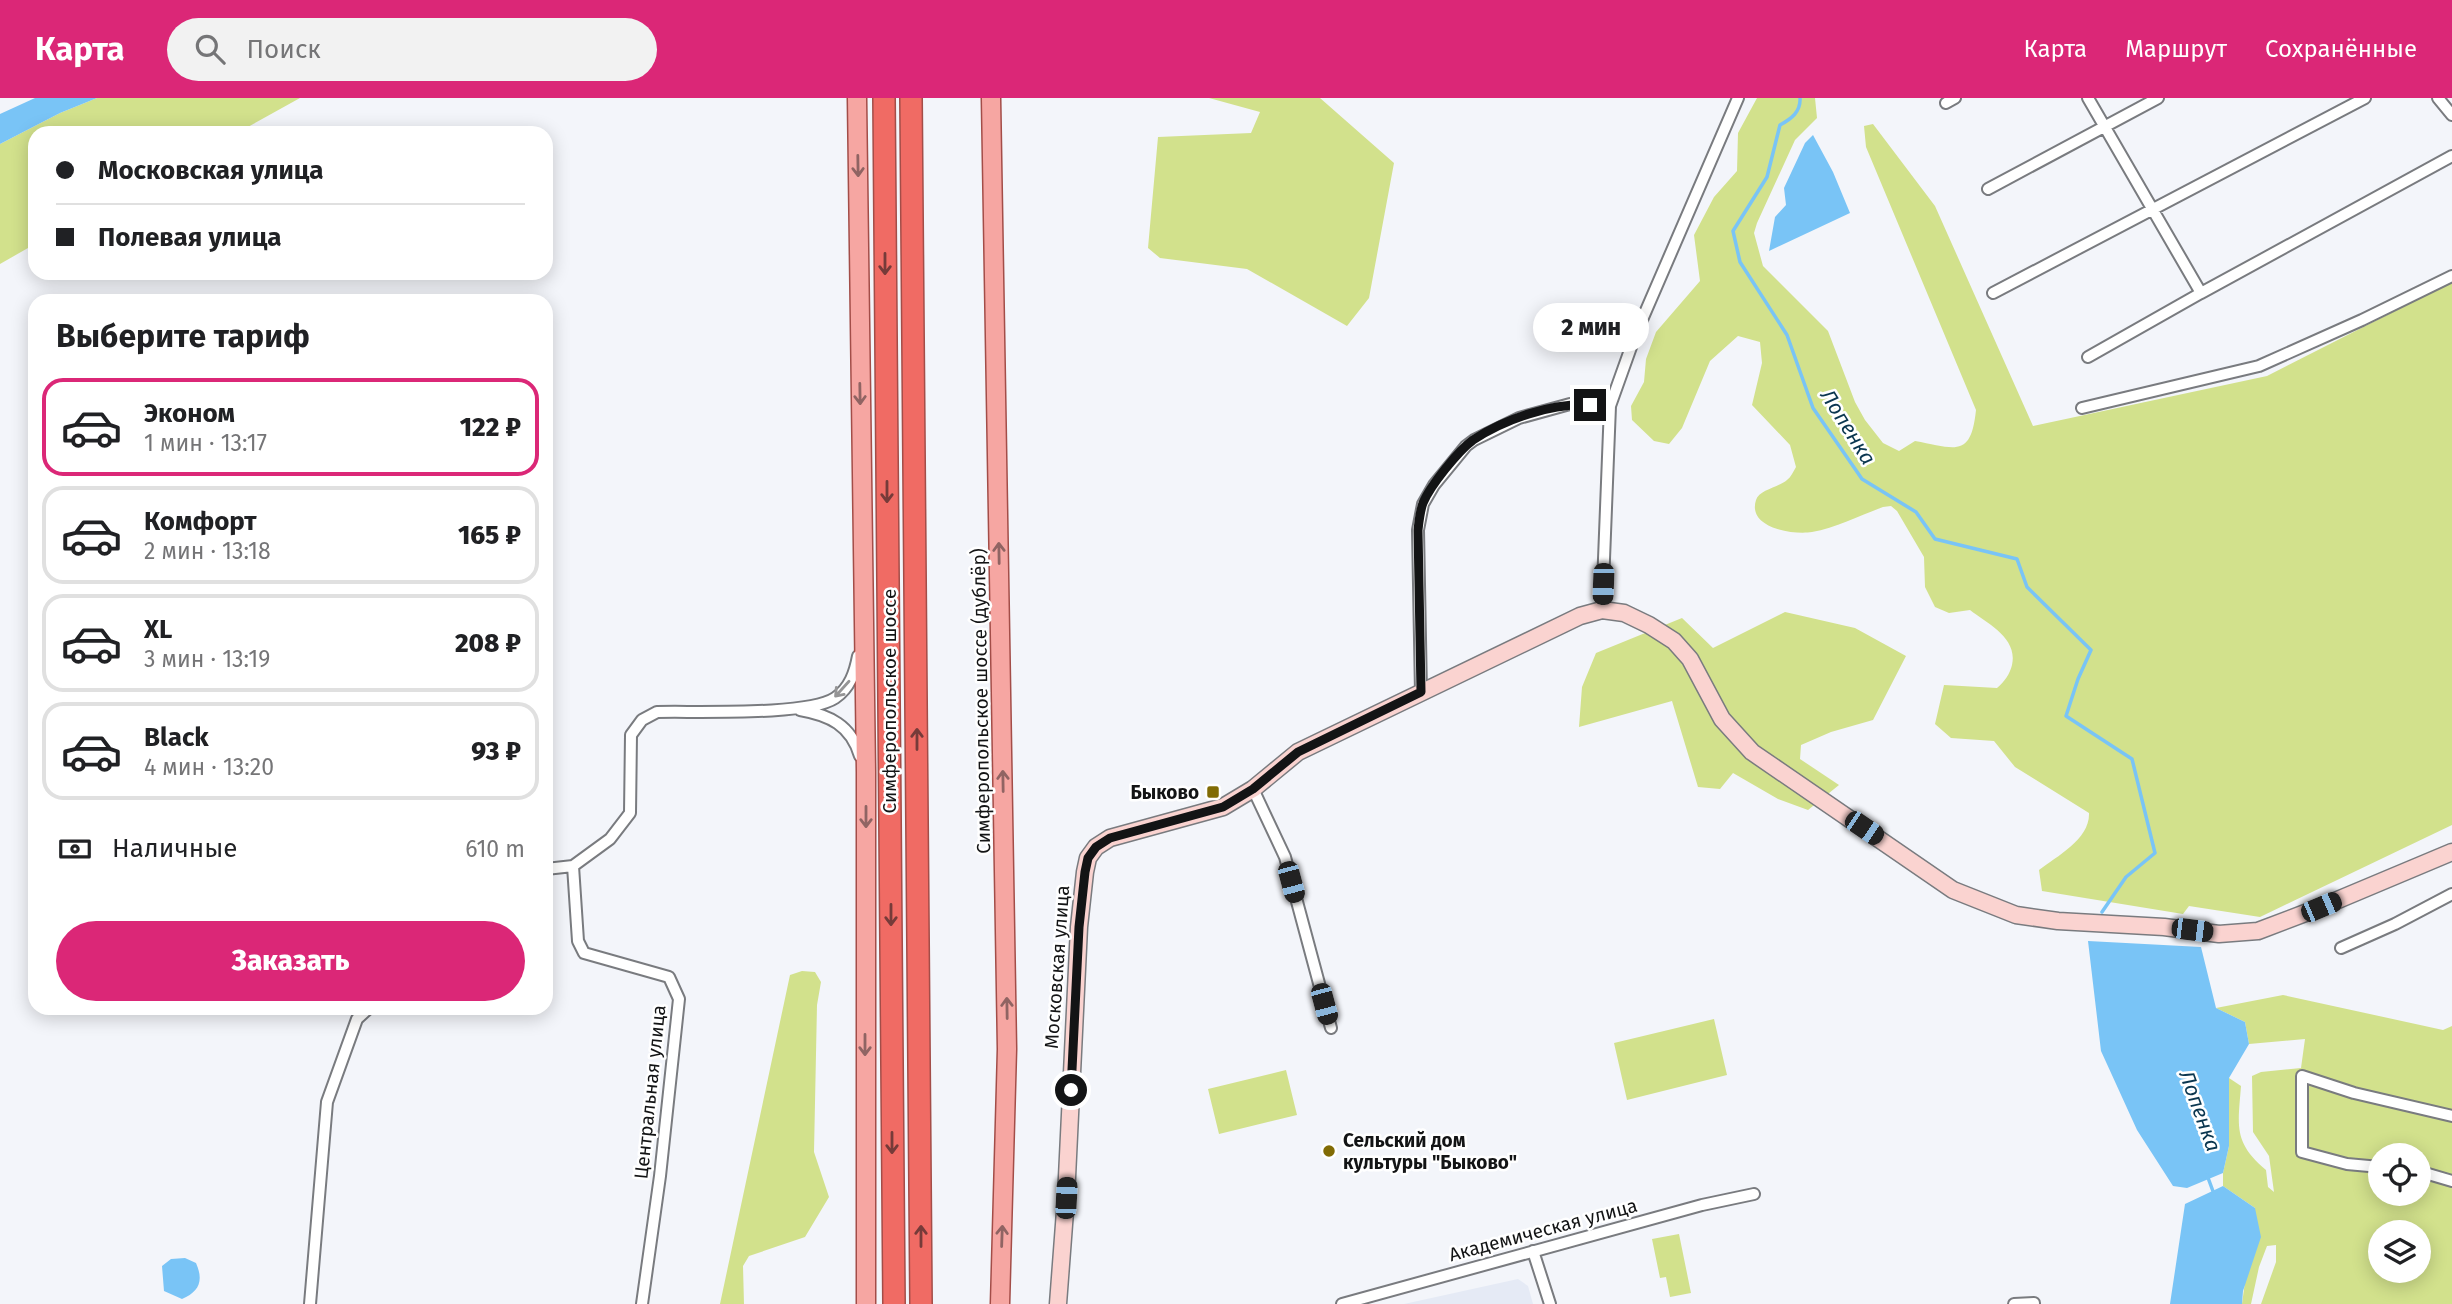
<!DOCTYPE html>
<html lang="ru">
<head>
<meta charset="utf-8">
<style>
  :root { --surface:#fff; --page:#f2f2f2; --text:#202124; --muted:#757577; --line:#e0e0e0; --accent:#db2777 }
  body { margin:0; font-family:"Fira Sans",sans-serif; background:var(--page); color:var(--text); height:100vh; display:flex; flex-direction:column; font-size:26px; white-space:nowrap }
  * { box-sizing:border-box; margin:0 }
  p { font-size:23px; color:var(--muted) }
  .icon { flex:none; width:38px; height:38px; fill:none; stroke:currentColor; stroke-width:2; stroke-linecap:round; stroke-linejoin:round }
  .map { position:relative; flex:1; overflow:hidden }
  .side { position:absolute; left:28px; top:196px; width:525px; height:721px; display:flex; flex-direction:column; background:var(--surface); border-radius:21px; box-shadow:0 4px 18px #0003 }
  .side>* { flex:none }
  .hud { position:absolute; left:28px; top:28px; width:525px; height:154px; border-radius:21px; box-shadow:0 4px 18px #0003; display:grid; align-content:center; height:154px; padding:0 28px; background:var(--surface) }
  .buttons { position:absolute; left:2368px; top:1045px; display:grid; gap:14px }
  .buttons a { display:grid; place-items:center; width:63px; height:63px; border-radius:50%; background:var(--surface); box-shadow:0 4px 18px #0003; font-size:35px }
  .end { position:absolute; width:32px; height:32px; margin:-16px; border:9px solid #131415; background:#fff; box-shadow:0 0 0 4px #fff }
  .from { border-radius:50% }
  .bubble { position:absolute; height:49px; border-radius:24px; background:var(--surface); box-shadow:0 4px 18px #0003; font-size:23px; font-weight:800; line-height:49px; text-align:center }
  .car { position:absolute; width:21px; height:42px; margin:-21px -10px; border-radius:9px; box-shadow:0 0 5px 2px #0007; background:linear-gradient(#222 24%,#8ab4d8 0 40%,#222 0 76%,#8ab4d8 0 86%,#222 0) }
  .hud b { display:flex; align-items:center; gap:24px; height:66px; font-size:26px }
  .hud b+b { border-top:2px solid var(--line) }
  .hud i { width:18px; height:18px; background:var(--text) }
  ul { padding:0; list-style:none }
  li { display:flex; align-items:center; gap:21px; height:98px; margin:0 14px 10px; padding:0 14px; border:4px solid var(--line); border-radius:21px }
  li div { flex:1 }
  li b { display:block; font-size:26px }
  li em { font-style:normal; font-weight:800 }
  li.current { border-color:var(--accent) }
  li>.icon { width:63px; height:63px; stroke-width:1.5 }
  h2 { padding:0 28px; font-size:32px; line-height:84px }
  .pay { display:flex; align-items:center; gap:18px; height:77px; padding:0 28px; font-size:26px }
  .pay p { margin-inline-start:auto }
  .button { display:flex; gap:14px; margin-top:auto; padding:14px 28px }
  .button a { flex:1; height:80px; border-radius:42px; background:var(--accent); color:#fff; font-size:28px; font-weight:800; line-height:80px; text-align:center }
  header { display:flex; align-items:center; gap:42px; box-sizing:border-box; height:98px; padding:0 35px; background:var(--accent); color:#fff }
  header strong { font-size:33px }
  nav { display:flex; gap:38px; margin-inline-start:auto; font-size:24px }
  .search { width:490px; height:63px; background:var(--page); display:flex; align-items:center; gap:18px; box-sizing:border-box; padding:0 24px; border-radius:38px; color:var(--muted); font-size:26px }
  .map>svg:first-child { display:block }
  .built { fill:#e5eaf5 }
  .green { fill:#d2e18c; fill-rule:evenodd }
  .water { fill:#79c4f6 }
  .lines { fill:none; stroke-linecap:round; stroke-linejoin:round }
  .stream { stroke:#79c4f6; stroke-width:3.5 }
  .street-casing { stroke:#797b7f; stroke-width:14 }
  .secondary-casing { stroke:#797b7f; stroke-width:19 }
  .primary-casing { stroke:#a34d48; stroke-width:21 }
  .highway-casing { stroke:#a34d48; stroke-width:24 }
  .street { stroke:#fff; stroke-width:10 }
  .secondary { stroke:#fad3d0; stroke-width:16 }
  .primary { stroke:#f6a6a2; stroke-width:18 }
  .highway { stroke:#f06b64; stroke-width:21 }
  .oneway { stroke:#906463 }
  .oneway2 { stroke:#763b39 }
  .oneway3 { stroke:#959596 }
  .route { stroke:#131415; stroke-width:9 }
  .poi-dot { fill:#816b04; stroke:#fff; stroke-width:2.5 }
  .labels { text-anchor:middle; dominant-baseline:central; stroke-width:5; stroke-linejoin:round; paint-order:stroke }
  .street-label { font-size:19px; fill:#131415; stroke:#fff }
  .poi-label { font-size:19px; font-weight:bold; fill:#131415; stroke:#fff; text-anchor:end }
  .water-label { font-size:21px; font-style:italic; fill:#0a364f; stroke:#fff }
</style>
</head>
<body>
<header>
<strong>Карта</strong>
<div class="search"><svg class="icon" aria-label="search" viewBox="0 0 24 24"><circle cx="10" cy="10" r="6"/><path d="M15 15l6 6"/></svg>Поиск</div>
<nav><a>Карта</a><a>Маршрут</a><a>Сохранённые</a></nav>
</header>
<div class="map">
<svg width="2452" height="1206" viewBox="0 0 2452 1206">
  <rect width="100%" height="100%" fill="#f3f5fa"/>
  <path class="built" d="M1518,1181L1528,1188L1533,1206H1404Z"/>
  <path class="green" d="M97,0H300L237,35H35V146L0,166V46L60,15Z
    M1209,0H1320L1394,65L1369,200L1347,228L1247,171L1160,160L1148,150L1158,39L1251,35L1260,14Z
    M1757,0H1815L1817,20L1795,42L1757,125L1754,135L1763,168L1828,233L1855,304L1865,322L1883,345L1899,353L1915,343C1955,350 1971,361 1976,312L1866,49L1864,28L1873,26L1935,108L2033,328L2267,278L2452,184V727L2260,819L2189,808L2183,816L2042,793L2039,772C2057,758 2090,741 2089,715L2015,669L1994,643L1951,640L1935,626L1944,587L1997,590C2004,584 2010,576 2012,567C2018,540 1988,526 1970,512L1949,515L1935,509L1925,489L1924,459L1897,413L1891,408L1883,409C1861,417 1836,430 1812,434C1793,437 1747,430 1756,402C1759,392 1779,389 1787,382C1791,379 1793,374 1796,369L1790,347L1752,307L1762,265L1760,244L1738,238L1710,263L1682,330L1669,346L1654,343L1632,322L1631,308L1644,284L1646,261L1656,234L1700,183L1694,137L1714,99L1737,73L1738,35Z
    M1785,514L1855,530L1906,558L1873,622L1831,634L1801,647L1800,661L1839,687L1808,712L1778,701L1733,675L1720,691L1698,689L1672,603L1579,629L1582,589L1596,555L1682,520L1713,550Z
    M802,873L815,874L821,884L817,907L814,1054L829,1099L805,1139L749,1158L743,1168L744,1206H720L790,877Z
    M2283,897L2443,932L2452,928V1206H2261L2276,1164V1147L2267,1148L2259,1169L2251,1206H2242L2255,1110L2223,1088V1075L2229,1048V980L2241,988C2238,1028 2233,1044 2266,1072L2268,1089L2274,1094L2269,1058L2253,1034L2252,978L2261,974L2301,970L2305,941L2249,946L2245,924L2216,910ZM2380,1057H2418V1096H2380ZM2380,1134H2418V1172H2380Z
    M1714,921L1727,977L1627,1002L1614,945Z
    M1286,972L1297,1017L1219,1036L1208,991Z
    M1679,1136L1691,1195L1670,1199L1666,1179L1660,1180L1652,1141Z"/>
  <path class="water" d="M35,0H97L60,15L0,46V16Z
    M1813,37L1833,74L1850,115L1769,153L1775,119L1786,107L1784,90L1805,45Z
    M2088,843L2201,849L2216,910L2245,924L2249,946L2229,980V1048L2223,1075L2187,1090L2173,1088L2137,1032L2101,953Z
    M2223,1088L2255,1110L2261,1139L2243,1193L2242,1206H2170L2185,1106Z
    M185,1160L196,1165C204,1183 199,1194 182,1201L164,1193L162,1168L171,1161Z"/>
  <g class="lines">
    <path class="stream" d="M1800,0C1801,14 1791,21 1780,27L1767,79L1733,133L1740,164L1787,237L1813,310L1862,381L1916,414L1935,441L2017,461L2027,489L2091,552L2078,581L2066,618L2132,661L2155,755L2126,779L2102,814
      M2207,1077L2214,1096"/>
    <g class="street-casing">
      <path id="street" d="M2438,0L2452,17
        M1946,5L1955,0
        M1988,91L2158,0
        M1993,195L2365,0
        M2201,195L2452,58
        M2088,259L2201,195L2088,0
        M2082,310L2259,268L2362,222L2452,178
        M1602,512L1610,308L1635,238L1738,0
        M1421,595L1418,432L1423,406L1434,387L1466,348L1474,342L1519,320L1570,306L1610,308
        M800,612C829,617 851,627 860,658
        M1253,691L1285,759L1331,930
        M573,768L578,843L584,855L669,879L679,901L660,1078L642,1206
        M546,771L573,768L610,741L630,715L631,637L642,622L657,614C695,613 808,618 835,600C850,590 855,574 858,558
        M2341,850L2395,826L2452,796
        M2380,1069L2347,1066L2302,1054V978L2354,995L2452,1018
        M2418,1073L2452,1083
        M1533,1153L1550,1206
        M310,1206L327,1004L357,921L369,910
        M1342,1206L1702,1107L1754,1096
        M2014,1206L2034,1205"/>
    </g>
    <g class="secondary-casing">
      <path id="secondary" d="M1058,1206L1066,1100L1079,829L1085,774L1088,760L1096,749L1110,740L1223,709L1253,691L1298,654L1580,518L1602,512L1624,515L1649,527L1674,543L1690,561L1722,621L1752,654L1953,792L2016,817L2058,823L2164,829L2219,836L2258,833L2321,809L2452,754"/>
    </g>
    <g class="primary-casing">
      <path id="primary" d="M857,0L866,674V1206
        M991,0L1007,951L1000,1206"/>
    </g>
    <g class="highway-casing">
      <path id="highway" d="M884,0L894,1206
        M911,0L921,1206"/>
    </g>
    <use href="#street" class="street"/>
    <use href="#secondary" class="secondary"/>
    <use href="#primary" class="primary"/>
    <use href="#highway" class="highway"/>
  </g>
  <defs><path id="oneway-shaft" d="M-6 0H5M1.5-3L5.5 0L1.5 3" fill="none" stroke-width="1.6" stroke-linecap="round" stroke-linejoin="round" transform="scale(1.75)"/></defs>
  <g class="oneway">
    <use href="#oneway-shaft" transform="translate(858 68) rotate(89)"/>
    <use href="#oneway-shaft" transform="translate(860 296) rotate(89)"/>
    <use href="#oneway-shaft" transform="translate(999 455) rotate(-91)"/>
    <use href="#oneway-shaft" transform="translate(1003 683) rotate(-91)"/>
    <use href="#oneway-shaft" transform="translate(866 719) rotate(90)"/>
    <use href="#oneway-shaft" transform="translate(1007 910) rotate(-91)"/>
    <use href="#oneway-shaft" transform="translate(865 947) rotate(90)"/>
    <use href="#oneway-shaft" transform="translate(1002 1138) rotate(-88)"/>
  </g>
  <g class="oneway2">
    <use href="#oneway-shaft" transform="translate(885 166) rotate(90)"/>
    <use href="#oneway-shaft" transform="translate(887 394) rotate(90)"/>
    <use href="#oneway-shaft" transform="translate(917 641) rotate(-90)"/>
    <use href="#oneway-shaft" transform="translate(891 817) rotate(90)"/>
    <use href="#oneway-shaft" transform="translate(892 1045) rotate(90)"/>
    <use href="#oneway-shaft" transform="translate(921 1138) rotate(-90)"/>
  </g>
  <use class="oneway3" href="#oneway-shaft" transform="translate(842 591) rotate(132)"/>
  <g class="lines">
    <path class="route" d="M1071,992L1079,829L1085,774L1088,760L1096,749L1110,740L1223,709L1253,691L1298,654L1421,594L1418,432C1419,423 1420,413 1423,405C1430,388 1458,353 1473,342C1505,321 1551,305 1590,307"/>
  </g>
  <g class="poi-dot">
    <rect x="1206" y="687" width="14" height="14" rx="3.5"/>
    <circle cx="1329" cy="1053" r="7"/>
  </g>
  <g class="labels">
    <g class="street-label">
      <text transform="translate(889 603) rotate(-90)">Симферопольское шоссе</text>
      <text transform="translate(981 603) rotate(-91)">Симферопольское шоссе (дублёр)</text>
      <text transform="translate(1057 869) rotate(-86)">Московская улица</text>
      <text transform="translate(650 994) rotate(-84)">Центральная улица</text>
      <text transform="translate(1543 1132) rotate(-15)">Академическая улица</text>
    </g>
    <g class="poi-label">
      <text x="1199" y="694">Быково</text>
      <text x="1343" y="1042" text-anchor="start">Сельский дом<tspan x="1343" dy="22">культуры "Быково"</tspan></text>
    </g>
    <g class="water-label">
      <text transform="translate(1848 329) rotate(58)">Лопенка</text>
      <text transform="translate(2200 1013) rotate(70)">Лопенка</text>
    </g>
  </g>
</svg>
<div class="buttons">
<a><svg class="icon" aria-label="locate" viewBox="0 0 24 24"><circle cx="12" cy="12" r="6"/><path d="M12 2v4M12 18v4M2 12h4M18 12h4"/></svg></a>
<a><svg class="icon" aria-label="layers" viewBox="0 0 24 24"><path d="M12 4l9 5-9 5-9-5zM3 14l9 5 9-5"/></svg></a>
</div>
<i class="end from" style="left:1071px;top:992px"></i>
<i class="end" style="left:1590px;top:307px"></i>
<div class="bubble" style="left:1533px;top:205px;width:116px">2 мин</div>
<i class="car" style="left:1603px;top:486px;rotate:182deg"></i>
<i class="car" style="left:1864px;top:730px;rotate:124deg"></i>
<i class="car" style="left:1291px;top:784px;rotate:165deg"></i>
<i class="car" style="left:2321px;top:809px;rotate:67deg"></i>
<i class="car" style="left:2192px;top:832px;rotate:97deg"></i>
<i class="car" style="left:1324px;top:906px;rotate:165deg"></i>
<i class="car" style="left:1066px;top:1100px;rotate:3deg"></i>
<div class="hud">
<b><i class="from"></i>Московская улица</b>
<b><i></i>Полевая улица</b>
</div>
<section class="side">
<h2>Выберите тариф</h2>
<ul>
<li class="current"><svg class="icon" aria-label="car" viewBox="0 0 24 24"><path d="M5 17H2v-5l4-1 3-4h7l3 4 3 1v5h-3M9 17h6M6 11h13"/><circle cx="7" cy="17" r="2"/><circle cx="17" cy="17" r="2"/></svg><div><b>Эконом</b><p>1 мин · 13:17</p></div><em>122 ₽</em></li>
<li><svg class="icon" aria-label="car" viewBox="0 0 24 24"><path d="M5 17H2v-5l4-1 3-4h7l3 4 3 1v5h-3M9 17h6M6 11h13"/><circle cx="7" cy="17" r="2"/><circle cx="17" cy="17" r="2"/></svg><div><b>Комфорт</b><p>2 мин · 13:18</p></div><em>165 ₽</em></li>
<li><svg class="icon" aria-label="car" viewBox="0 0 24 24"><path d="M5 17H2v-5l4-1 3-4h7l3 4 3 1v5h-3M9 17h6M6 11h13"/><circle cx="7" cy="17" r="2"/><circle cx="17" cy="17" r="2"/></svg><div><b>XL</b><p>3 мин · 13:19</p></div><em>208 ₽</em></li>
<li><svg class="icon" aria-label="car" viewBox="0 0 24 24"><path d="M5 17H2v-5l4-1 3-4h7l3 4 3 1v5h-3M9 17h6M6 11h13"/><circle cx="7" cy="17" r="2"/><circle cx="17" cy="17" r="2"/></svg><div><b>Black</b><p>4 мин · 13:20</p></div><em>93 ₽</em></li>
</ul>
<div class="pay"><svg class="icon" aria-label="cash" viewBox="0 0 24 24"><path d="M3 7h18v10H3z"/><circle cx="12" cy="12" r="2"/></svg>Наличные<p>610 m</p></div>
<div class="button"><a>Заказать</a></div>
</section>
</div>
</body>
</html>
